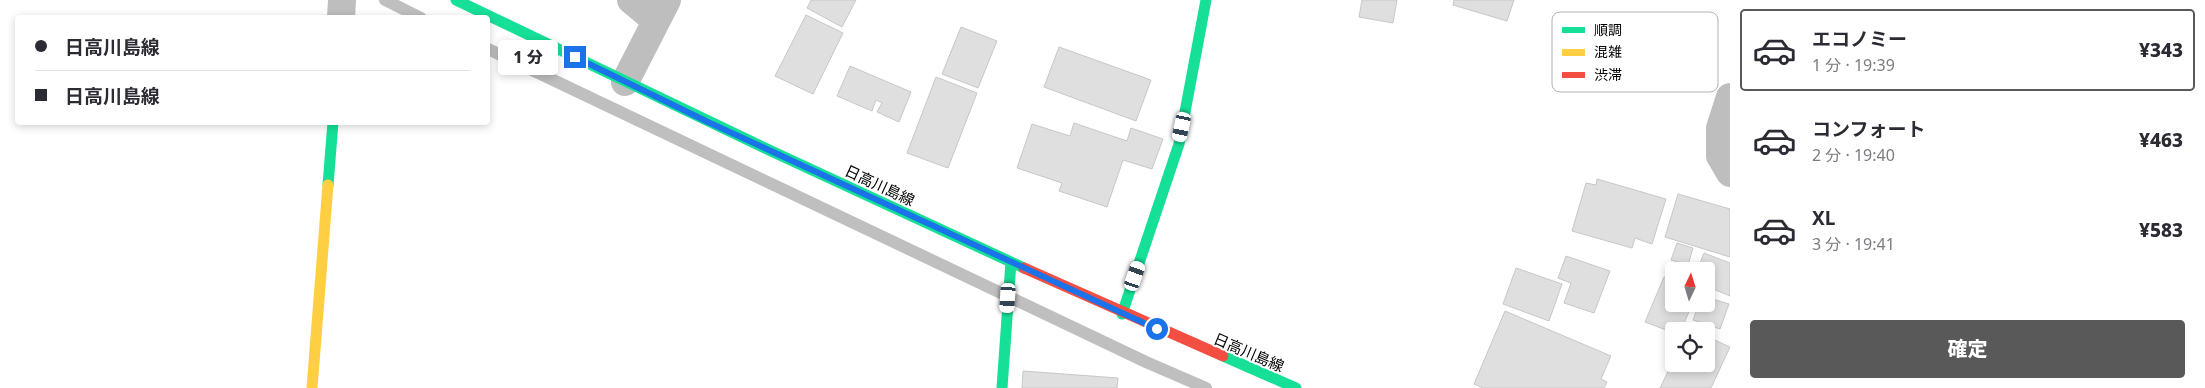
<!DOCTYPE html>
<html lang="ja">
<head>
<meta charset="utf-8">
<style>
  :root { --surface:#fff; --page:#f2f2f3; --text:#2b2b33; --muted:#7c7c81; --line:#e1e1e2; --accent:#595959 }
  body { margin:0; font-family:"Noto Sans","Noto Sans JP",sans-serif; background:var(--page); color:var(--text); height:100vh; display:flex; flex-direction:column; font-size:19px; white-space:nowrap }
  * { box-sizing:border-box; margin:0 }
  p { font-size:16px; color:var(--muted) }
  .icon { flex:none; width:28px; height:28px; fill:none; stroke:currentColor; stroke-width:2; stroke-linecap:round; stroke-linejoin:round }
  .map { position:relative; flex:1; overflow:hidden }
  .sheet { display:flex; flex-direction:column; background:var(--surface); width:475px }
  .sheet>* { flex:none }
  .hud { position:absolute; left:15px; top:15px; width:475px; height:110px; border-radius:5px; box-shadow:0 2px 8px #0003; display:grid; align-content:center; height:110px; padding:0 20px; background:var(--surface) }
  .needle { width:32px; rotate:4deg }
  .controls { position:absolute; left:1665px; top:262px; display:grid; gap:10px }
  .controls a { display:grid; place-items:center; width:50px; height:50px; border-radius:5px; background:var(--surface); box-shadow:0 2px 8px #0003; font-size:25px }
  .end { position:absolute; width:22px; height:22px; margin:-11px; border:6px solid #1a73e8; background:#fff; box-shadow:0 0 0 2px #fff }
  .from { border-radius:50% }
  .bubble { position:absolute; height:35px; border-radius:5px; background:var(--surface); box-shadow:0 2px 8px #0003; font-size:16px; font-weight:800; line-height:35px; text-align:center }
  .car { position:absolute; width:15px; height:30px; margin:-15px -8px; border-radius:6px; box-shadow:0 0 4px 1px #0007; background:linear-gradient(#fff 24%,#345 0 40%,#fff 0 76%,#345 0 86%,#fff 0) }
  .hud b { display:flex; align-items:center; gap:18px; height:48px; font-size:19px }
  .hud b+b { border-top:1px solid var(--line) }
  .hud i { width:12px; height:12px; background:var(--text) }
  ul { padding:9px 0 0; list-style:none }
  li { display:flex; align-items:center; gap:15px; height:82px; margin:0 10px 8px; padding:0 10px; border:2px solid transparent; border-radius:5px }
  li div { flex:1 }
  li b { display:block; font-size:19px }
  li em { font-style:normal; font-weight:800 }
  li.active { border-color:var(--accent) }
  li>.icon { width:45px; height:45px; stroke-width:1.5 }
  .cta { display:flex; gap:10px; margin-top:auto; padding:10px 20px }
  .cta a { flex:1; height:58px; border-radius:5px; background:var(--accent); color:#fff; font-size:20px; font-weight:800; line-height:58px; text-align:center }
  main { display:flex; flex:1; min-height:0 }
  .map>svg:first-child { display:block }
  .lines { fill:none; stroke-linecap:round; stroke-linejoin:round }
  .stream { stroke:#bfbfbf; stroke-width:12 }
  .building { fill:#dfdfdf; stroke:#c7c7c7 }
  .street { stroke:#bebebe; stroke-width:28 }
  .fast { stroke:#16e098; stroke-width:11 }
  .slow { stroke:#ffcf43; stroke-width:11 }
  .jam { stroke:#f24e42; stroke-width:11 }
  .route { stroke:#1a73e8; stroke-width:6 }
  .labels { text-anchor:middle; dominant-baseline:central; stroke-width:4; stroke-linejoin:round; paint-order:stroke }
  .street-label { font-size:15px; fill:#000; stroke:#fff }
  .key { fill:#fff; stroke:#b2b2b2; stroke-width:1 }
  .key-label { font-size:14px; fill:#000 }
</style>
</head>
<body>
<main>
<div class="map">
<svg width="1730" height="388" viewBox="0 0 1730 388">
  <rect width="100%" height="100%" fill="#fff"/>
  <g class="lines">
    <path class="stream" d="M385,0L421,18
      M488,49L1146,362L1206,388"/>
  </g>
  <path class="building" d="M811,0H856L842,27L807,8Z
    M1362,0H1397L1393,23L1359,17Z
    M1454,0H1514L1507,21L1453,5Z
    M806,15L843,33L813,94L775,76Z
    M961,27L997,41L978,88L942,74Z
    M1059,47L1151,80L1136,121L1044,87Z
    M850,66L911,92L899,122L877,112L882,103L876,100L872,111L837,96Z
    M936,77L977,93L948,168L907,153Z
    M1074,123L1127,141L1131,128L1163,139L1152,169L1123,160L1107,207L1059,191L1062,183L1017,168L1032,124L1070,136Z
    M1597,179L1666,199L1652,244L1635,238L1632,248L1572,231L1586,183L1596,185Z
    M1678,194L1730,209V257L1665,237Z
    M1677,243L1693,248L1688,265L1671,260Z
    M1704,253L1730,263V296L1706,286V271H1697Z
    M1566,256L1610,271L1594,313L1564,303L1571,283L1558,278Z
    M1516,268L1562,284L1549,321L1503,304Z
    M1664,277L1674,281V304H1692L1681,331L1674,333L1645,322Z
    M1706,297L1729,304L1720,329L1693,320L1699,304H1706Z
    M1505,311L1611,356L1601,379L1607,382L1604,388H1483L1474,384Z
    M1706,336L1730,347L1711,388H1660L1674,359V364H1706Z
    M1023,371L1118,378L1117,388H1022Z"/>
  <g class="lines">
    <path class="street" d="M631,0L655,20
      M341,18L342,0
      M625,82L667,0
      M1730,97L1720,128V156L1730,173"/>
    <path class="fast" d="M456,0L769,150L1024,268
      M328,185L333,122
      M1122,314L1179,144L1206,0
      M1223,356L1296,388
      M1002,388L1011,262"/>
    <path class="slow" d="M312,388L328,185"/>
    <path class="jam" d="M1024,268L1223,356"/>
  </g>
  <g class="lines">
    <path class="route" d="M575,57L708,122L1157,329"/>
  </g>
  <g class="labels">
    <g class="street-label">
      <text transform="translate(880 185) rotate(25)">日高川島線</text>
      <text transform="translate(1249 352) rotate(23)">日高川島線</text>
    </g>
  </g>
  <rect x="1552" y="12" width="166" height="80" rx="8" class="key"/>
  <rect x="1562" y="27" width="23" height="6" fill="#16e098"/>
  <rect x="1562" y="49" width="23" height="7" fill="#ffcf43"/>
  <rect x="1562" y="72" width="23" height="6" fill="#f24e42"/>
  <g class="key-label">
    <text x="1594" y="35">順調</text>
    <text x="1594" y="57">混雑</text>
    <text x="1594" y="80">渋滞</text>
  </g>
</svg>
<div class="controls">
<a><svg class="needle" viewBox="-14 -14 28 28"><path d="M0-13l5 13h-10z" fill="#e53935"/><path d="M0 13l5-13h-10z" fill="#7c7c81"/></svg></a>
<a><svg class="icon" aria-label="locate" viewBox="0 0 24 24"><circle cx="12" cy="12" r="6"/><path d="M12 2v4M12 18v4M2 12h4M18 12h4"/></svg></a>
</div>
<i class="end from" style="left:1157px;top:329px"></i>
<i class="end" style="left:575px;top:57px"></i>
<div class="bubble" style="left:498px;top:40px;width:60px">1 分</div>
<i class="car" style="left:1182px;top:127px;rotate:192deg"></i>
<i class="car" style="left:1135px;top:276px;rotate:19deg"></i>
<i class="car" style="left:1008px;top:298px;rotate:184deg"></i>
<div class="hud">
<b><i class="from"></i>日高川島線</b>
<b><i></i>日高川島線</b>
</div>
</div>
<section class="sheet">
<ul>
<li class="active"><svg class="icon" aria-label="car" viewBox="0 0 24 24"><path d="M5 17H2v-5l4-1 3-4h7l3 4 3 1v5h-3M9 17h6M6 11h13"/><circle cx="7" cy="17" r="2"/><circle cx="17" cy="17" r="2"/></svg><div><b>エコノミー</b><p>1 分 · 19:39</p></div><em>¥343</em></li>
<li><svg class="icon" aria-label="car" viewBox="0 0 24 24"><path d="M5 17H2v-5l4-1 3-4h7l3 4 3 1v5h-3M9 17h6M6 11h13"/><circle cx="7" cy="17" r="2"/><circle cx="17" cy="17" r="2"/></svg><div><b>コンフォート</b><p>2 分 · 19:40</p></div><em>¥463</em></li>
<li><svg class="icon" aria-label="car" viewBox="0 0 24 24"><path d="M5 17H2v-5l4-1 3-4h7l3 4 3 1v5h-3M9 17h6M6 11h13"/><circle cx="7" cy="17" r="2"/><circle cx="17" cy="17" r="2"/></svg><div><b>XL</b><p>3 分 · 19:41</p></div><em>¥583</em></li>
</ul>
<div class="cta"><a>確定</a></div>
</section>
</main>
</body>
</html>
